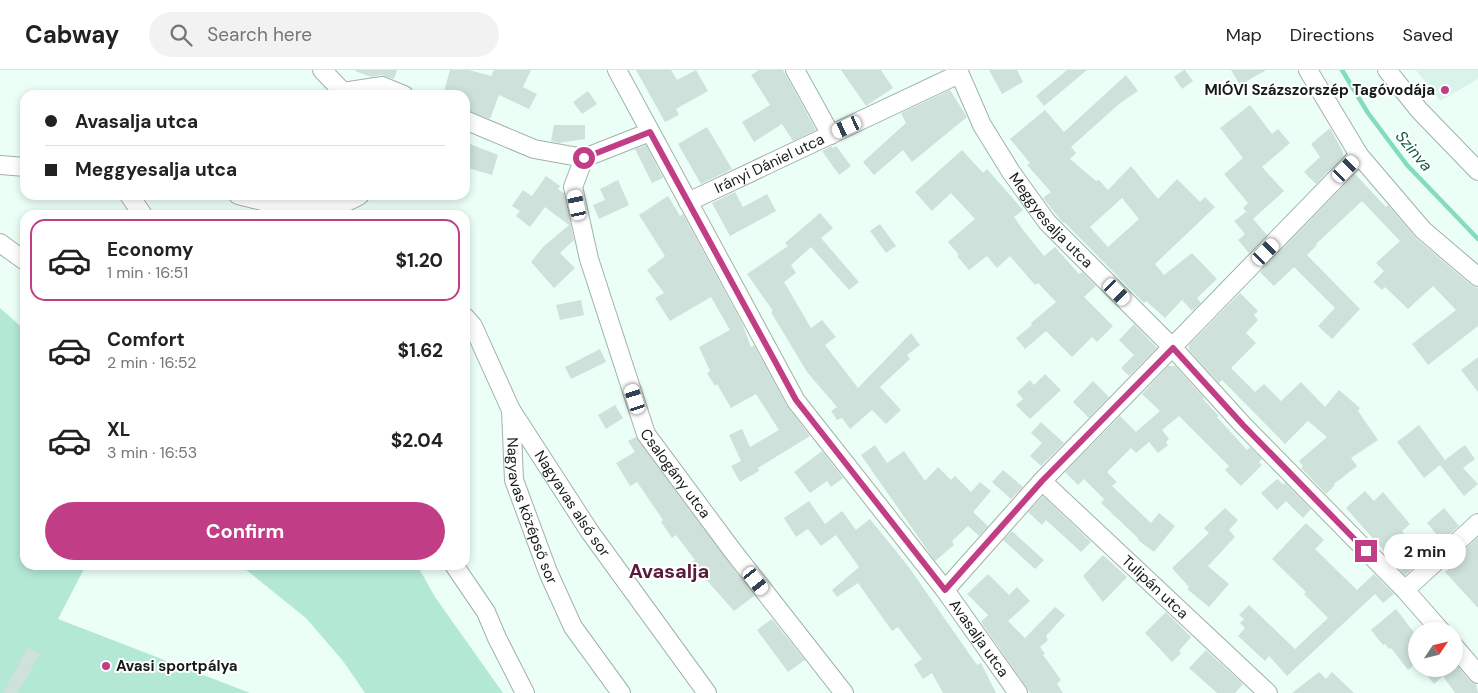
<!DOCTYPE html>
<html lang="en">
<head>
<meta charset="utf-8">
<style>
  :root { --surface:#fff; --page:#f2f2f2; --text:#222; --muted:#767676; --line:#e0e0e0; --accent:#c13e86 }
  body { margin:0; font-family:"DM Sans",sans-serif; background:var(--page); color:var(--text); height:100vh; display:flex; flex-direction:column; font-size:19px; white-space:nowrap }
  * { box-sizing:border-box; margin:0 }
  p { font-size:16px; color:var(--muted) }
  .icon { flex:none; width:28px; height:28px; fill:none; stroke:currentColor; stroke-width:2; stroke-linecap:round; stroke-linejoin:round }
  .map { position:relative; flex:1; overflow:hidden }
  .details { position:absolute; left:20px; top:140px; width:450px; height:360px; display:flex; flex-direction:column; background:var(--surface); border-radius:15px; box-shadow:0 2px 8px #0003 }
  .details>* { flex:none }
  .hud { position:absolute; left:20px; top:20px; width:450px; height:110px; border-radius:15px; box-shadow:0 2px 8px #0003; display:grid; align-content:center; height:110px; padding:0 25px; background:var(--surface) }
  .needle { width:32px; rotate:55deg }
  .tools { position:absolute; left:1408px; top:552px; display:grid; gap:10px }
  .tools a { display:grid; place-items:center; width:55px; height:55px; border-radius:50%; background:var(--surface); box-shadow:0 2px 8px #0003; font-size:25px }
  .end { position:absolute; width:22px; height:22px; margin:-11px; border:6px solid #c13e86; background:#fff; box-shadow:0 0 0 2px #fff }
  .from { border-radius:50% }
  .bubble { position:absolute; height:35px; border-radius:18px; background:var(--surface); box-shadow:0 2px 8px #0003; font-size:16px; font-weight:700; line-height:35px; text-align:center }
  .car { position:absolute; width:15px; height:30px; margin:-15px -8px; border-radius:6px; box-shadow:0 0 4px 1px #0007; background:linear-gradient(#fff 24%,#345 0 40%,#fff 0 76%,#345 0 86%,#fff 0) }
  .hud b { display:flex; align-items:center; gap:18px; height:48px; font-size:19px }
  .hud b+b { border-top:1px solid var(--line) }
  .hud i { width:12px; height:12px; background:var(--text) }
  ul { padding:9px 0 0; list-style:none }
  li { display:flex; align-items:center; gap:15px; height:82px; margin:0 10px 8px; padding:0 15px; border:2px solid transparent; border-radius:15px }
  li div { flex:1 }
  li b { display:block; font-size:19px }
  li em { font-style:normal; font-weight:700 }
  li.selected { border-color:var(--accent) }
  li>.icon { width:45px; height:45px; stroke-width:1.5 }
  .button { display:flex; gap:10px; margin-top:auto; padding:10px 25px }
  .button a { flex:1; height:58px; border-radius:30px; background:var(--accent); color:#fff; font-size:20px; font-weight:700; line-height:58px; text-align:center }
  header { display:flex; align-items:center; gap:30px; box-sizing:border-box; height:70px; padding:0 25px; background:var(--surface); border-bottom:1px solid var(--line) }
  header strong { font-size:24px }
  nav { display:flex; gap:28px; margin-inline-start:auto; font-size:18px }
  .search { width:350px; height:45px; background:var(--page); display:flex; align-items:center; gap:12px; box-sizing:border-box; padding:0 18px; border-radius:28px; color:var(--muted); font-size:19px }
  .map>svg:first-child { display:block }
  .built { fill:#d8f4ea }
  .green { fill:#b2e8d4 }
  .lines { fill:none; stroke-linecap:round; stroke-linejoin:round }
  .stream { stroke:#84dcbf; stroke-width:4.5 }
  .building { fill:#cee1da; fill-rule:evenodd }
  .minor-casing { stroke:#a0b2ab; stroke-width:20 }
  .minor { stroke:#fff; stroke-width:18 }
  .route { stroke:#c13e86; stroke-width:6 }
  .poi-dot { fill:#c13e86; stroke:#fff; stroke-width:2 }
  .labels { text-anchor:middle; dominant-baseline:central; stroke-width:4; stroke-linejoin:round; paint-order:stroke }
  .poi-label { font-size:15px; font-weight:bold; fill:#141b19; stroke:#fff; text-anchor:end }
  .street-label { font-size:15px; fill:#141b19; stroke:#fff }
  .water-label { font-size:16px; font-style:italic; fill:#115a47; stroke:#fff }
  .district-label { font-size:20px; font-weight:bold; fill:#591a3c; stroke:#fff }
</style>
</head>
<body>
<header>
<strong>Cabway</strong>
<div class="search"><svg class="icon" aria-label="search" viewBox="0 0 24 24"><circle cx="10" cy="10" r="6"/><path d="M15 15l6 6"/></svg>Search here</div>
<nav><a>Map</a><a>Directions</a><a>Saved</a></nav>
</header>
<div class="map">
<svg width="1478" height="623" viewBox="0 0 1478 623">
  <rect width="100%" height="100%" fill="#ebfff7"/>
  <path class="built" d="M1416,0H1478V9L1440,31Z"/>
  <path class="green" d="M0,238L25,260V495H86L58,549L250,623H0Z
    M240,495H417L435,527L503,623H365L343,591L306,548Z"/>
  <g class="lines">
    <path class="stream" d="M1342,0L1368,43L1407,95L1478,169"/>
  </g>
  <path class="building" d="M356,0H397L394,9L381,5L371,7L355,1Z
    M450,0H469L491,6L494,0H531L523,17L537,24L529,39L499,25L490,49L465,40V25H443Z
    M636,0H671L677,10L696,0L708,21L676,39L679,45L665,52Z
    M759,0H783L816,60L793,71L782,54L754,72L742,52L770,35L751,5Z
    M841,0H881L893,18L866,36Z
    M989,0H1017L1023,12L1002,24Z
    M1067,0H1087L1044,36L1036,26Z
    M1184,0H1185L1193,11L1182,19L1174,7Z
    M1231,0H1266L1240,15Z
    M1126,5L1138,21L1119,34L1071,77L1076,83L1070,89L1096,111L1099,110L1108,120L1131,96L1158,129L1177,109L1200,132L1205,127L1215,137L1155,194L1164,205L1192,183L1217,209L1197,228L1201,233L1192,241L1182,230L1165,248L1146,231L1144,233L1064,152L1063,153L1043,128L1051,122L1027,95L1030,93L1010,69L1045,40L1064,62ZM1122,128L1139,149L1108,177L1090,157Z
    M950,20L967,47L912,92L903,80L874,105L863,92L906,53L901,43Z
    M588,21L597,34L582,44L573,32Z
    M1250,35L1272,64L1278,59L1290,73L1262,97L1284,121L1253,149L1267,165L1249,183L1238,170L1245,164L1234,151L1246,142L1249,145L1243,138L1248,133L1224,104L1243,88L1220,58Z
    M554,55H585V69L559,73L551,71Z
    M707,57L732,99L701,114L678,74Z
    M1330,58L1343,82V86L1316,114L1304,102L1320,87L1311,74Z
    M465,72L498,85L492,105L465,97Z
    M646,75L663,108L652,113L635,79Z
    M831,76L833,78L836,76L851,96L839,105L822,81Z
    M962,80L983,103L987,99L1023,140L1014,147L1023,160L1044,186L1055,177L1079,204L1082,202L1096,216L1084,227L1113,256L1097,272L1092,267L1072,287L1046,261L1025,279L1016,268L1032,255L1031,253L1056,232L1038,213L1035,215L1010,186L997,198L987,186L969,200L957,186L959,185L948,172L975,149L951,123L932,141L915,122Z
    M1355,104L1386,137L1388,135L1416,168L1471,215L1478,218V256L1428,295L1412,274L1456,240L1433,216L1408,239L1385,217L1382,220L1373,212L1384,201L1376,193L1400,171L1362,131L1316,174L1317,175L1307,185L1360,239L1332,269L1318,256L1335,238L1294,197L1274,216L1260,202Z
    M546,106L560,116L558,119L564,123L574,170L560,183L575,198L554,218L531,192L543,177L569,155L545,137L530,157L516,146L520,141L512,136L523,120L532,126Z
    M618,110L629,135L599,149L593,135L605,130L600,119Z
    M735,122L743,137L767,124L776,141L730,166L712,133Z
    M668,126L680,146L683,144L742,253L751,277L754,275L787,336L810,366L758,398L759,401L740,412L731,396L741,391L729,365L742,359L750,377L779,360L756,324L731,338L717,314L715,316L707,303L710,301L699,277L730,260L711,227L670,251L655,228L664,223L647,200L665,186L639,145Z
    M820,143L833,158L821,168L859,212L849,220L811,177L791,195L796,203L784,212L811,258L822,250L836,267L825,275L858,318L911,263L920,275L907,285L910,289L880,317L901,340L886,354L872,340L850,359L842,348L837,350L831,341L837,337L807,302L771,242L773,241L747,204L788,176L785,173Z
    M880,154L896,176L886,183L870,161Z
    M1240,223L1258,241L1254,245L1258,250L1246,263L1256,273L1231,298L1255,322L1264,314L1281,331L1301,312L1325,337L1339,320L1360,338L1358,341L1378,370L1351,388L1357,396L1334,414L1335,415L1326,424L1301,398L1303,396L1299,391L1327,367L1308,351L1285,374L1222,310L1219,313L1189,280V275Z
    M581,230L584,245L560,250L556,235Z
    M1134,254L1157,278L1129,306L1121,298L1134,285L1119,270Z
    M600,279L606,292L571,309L565,297Z
    M1478,287V322L1461,300Z
    M1168,296H1175L1204,328L1203,329L1219,346L1217,347L1247,380L1250,377L1262,389L1259,392L1262,395L1241,416L1225,400L1229,396L1179,346L1162,360L1169,369L1166,372L1168,375L1158,383L1149,372L1136,383L1131,378L1107,402L1117,412L1112,416L1151,453L1159,443L1175,456L1154,482L1138,470L1139,469L1101,433L1104,429L1084,409L1078,415L1065,402L1120,346L1136,362L1160,341L1142,324Z
    M1045,304L1061,320L1030,349L1016,335L1023,329L1017,322L1030,310L1034,315Z
    M1093,311L1109,327L1089,348L1073,332Z
    M615,335L623,348L606,359L598,345Z
    M1041,352L1064,373L1041,396L1030,386L1042,373L1031,363Z
    M1419,355L1445,390L1465,375L1475,389L1463,398L1478,414L1464,426L1440,395L1424,408L1397,372Z
    M636,367L754,526L734,541L702,505L692,492L695,490L676,465L672,468L661,452L663,450L637,412L630,416L616,393L635,382L628,371Z
    M875,375L887,393L904,381L925,411L938,397L951,410L955,406L971,422L980,412L991,421L973,442L988,456L979,466L968,456L952,471L954,475L935,491L861,385Z
    M822,381L843,408L831,417L827,411L810,423L794,402Z
    M1003,400L1023,417L1011,429L992,412Z
    M1277,409L1284,415L1285,413L1311,439L1303,448L1286,431L1277,440L1261,423Z
    M1365,421L1374,431L1383,422L1410,454L1402,461L1424,488L1405,505L1346,438Z
    M1043,426L1091,472L1081,482L1046,450L1042,455L1028,442Z
    M809,431L825,454L842,441L856,460L870,449L908,496L977,595L981,593L996,623H943L932,603L923,609L914,595L922,589L898,557L892,561L858,513L837,527L832,520L859,497L836,465L821,476L808,459L796,467L784,448Z
    M1225,438L1238,450L1229,460L1235,467L1208,496L1229,514L1209,537L1187,519L1189,517L1172,498L1209,463L1204,458Z
    M1444,438L1459,456L1442,471L1427,453Z
    M1306,453L1324,470L1315,479L1357,520L1374,504L1394,524L1383,533L1375,524L1287,606L1269,586L1265,591L1238,566L1245,558L1240,553L1244,549L1239,545L1249,535L1295,579L1328,548L1304,524L1306,522L1272,489Z
    M1012,461L1044,490L1035,499L1003,470Z
    M1478,467V538L1445,502L1458,491L1456,488Z
    M1103,485L1127,507L1103,532L1083,506Z
    M988,504L1009,525L1017,517L1030,531L1008,551L1025,568L1055,537L1065,545L1046,566L1048,570L1040,577L1045,584L1043,585L1061,610L1057,614L1063,623H1030L981,552L988,545L967,524Z
    M1396,539L1416,565V593L1408,600L1391,578L1389,579L1385,574L1383,575L1371,560Z
    M1166,542L1191,567L1179,581L1181,583L1172,592L1145,563Z
    M772,549L805,590L788,602L757,560Z
    M28,577L40,584L18,623H3Z
    M1206,580L1243,614L1235,623H1217L1189,598Z
    M1454,592L1470,611L1476,614L1478,623H1455L1443,606L1434,614L1422,599H1454Z
    M1319,602L1326,609L1332,602L1354,623H1292Z"/>
  <g class="lines">
    <g class="minor-casing">
      <g id="minor">
        <path d="M322,0L346,25"/>
        <path id="s1" d="M617,0L796,331L945,520L1018,623"/>
        <path d="M795,0L831,65"/>
        <path id="s2" d="M958,0L982,55L1011,102L1047,152L1173,278L1243,355L1405,520L1441,561"/>
        <path d="M1308,0L1359,85L1423,160L1478,207"/>
        <path d="M1387,0L1419,40L1478,101"/>
        <path d="M343,22L382,16L404,25"/>
        <path d="M465,50L534,79L584,88L650,62"/>
        <path id="s3" d="M584,88L573,117L589,189L646,364L732,480L844,623"/>
        <path d="M0,95L25,97"/>
        <path d="M129,125L143,145"/>
        <path d="M238,125C279,135 321,149 360,125"/>
        <path id="s4" d="M688,132L959,4"/>
        <path d="M0,173L25,191"/>
        <path id="s5" d="M465,247L473,256L511,340L514,410L548,502L573,557L621,623"/>
        <path id="s6" d="M511,340L590,462L707,623"/>
        <path id="s7" d="M1042,411L1268,623"/>
        <path d="M454,495L486,542L497,568L525,623"/>
        <path d="M945,520L1042,411L1359,85"/>
        <path d="M1405,520L1478,453"/>
        <path d="M1454,576L1478,604"/>
      </g>
    </g>
    <use href="#minor" class="minor"/>
  </g>
  <g class="lines">
    <path class="route" d="M584,88L650,62L796,330L945,520L1042,411L1173,278L1243,355L1366,481"/>
  </g>
  <g class="poi-dot">
    <circle cx="1445" cy="20" r="5"/>
    <circle cx="106" cy="596" r="5"/>
  </g>
  <g class="labels">
    <g class="poi-label">
      <text x="1435" y="20">MIÓVI Százszorszép Tagóvodája</text>
      <text x="116" y="596" text-anchor="start">Avasi sportpálya</text>
    </g>
    <g class="street-label">
      <text stroke="none"><textPath href="#s4" startOffset="90">Irányi Dániel utca</textPath></text>
      <text stroke="none"><textPath href="#s2" startOffset="178">Meggyesalja utca</textPath></text>
      <text stroke="none"><textPath href="#s3" startOffset="338">Csalogány utca</textPath></text>
      <text stroke="none"><textPath href="#s6" startOffset="112">Nagyavas alsó sor</textPath></text>
      <text stroke="none"><textPath href="#s5" startOffset="208">Nagyavas középső sor</textPath></text>
      <text stroke="none"><textPath href="#s7" startOffset="155">Tulipán utca</textPath></text>
      <text stroke="none"><textPath href="#s1" startOffset="676">Avasalja utca</textPath></text>
    </g>
    <g class="water-label">
      <text transform="translate(1414 81) rotate(50)">Szinva</text>
    </g>
    <g class="district-label">
      <text x="669" y="501">Avasalja</text>
    </g>
  </g>
</svg>
<div class="tools">
<a><svg class="needle" viewBox="-14 -14 28 28"><path d="M0-13l5 13h-10z" fill="#e53935"/><path d="M0 13l5-13h-10z" fill="#767676"/></svg></a>
</div>
<i class="end from" style="left:584px;top:88px"></i>
<i class="end" style="left:1366px;top:481px"></i>
<div class="bubble" style="left:1384px;top:464px;width:82px">2 min</div>
<i class="car" style="left:847px;top:57px;rotate:245deg"></i>
<i class="car" style="left:1346px;top:99px;rotate:44deg"></i>
<i class="car" style="left:577px;top:135px;rotate:348deg"></i>
<i class="car" style="left:1266px;top:182px;rotate:44deg"></i>
<i class="car" style="left:1117px;top:222px;rotate:135deg"></i>
<i class="car" style="left:635px;top:329px;rotate:342deg"></i>
<i class="car" style="left:756px;top:511px;rotate:142deg"></i>
<div class="hud">
<b><i class="from"></i>Avasalja utca</b>
<b><i></i>Meggyesalja utca</b>
</div>
<section class="details">
<ul>
<li class="selected"><svg class="icon" aria-label="car" viewBox="0 0 24 24"><path d="M5 17H2v-5l4-1 3-4h7l3 4 3 1v5h-3M9 17h6M6 11h13"/><circle cx="7" cy="17" r="2"/><circle cx="17" cy="17" r="2"/></svg><div><b>Economy</b><p>1 min · 16:51</p></div><em>$1.20</em></li>
<li><svg class="icon" aria-label="car" viewBox="0 0 24 24"><path d="M5 17H2v-5l4-1 3-4h7l3 4 3 1v5h-3M9 17h6M6 11h13"/><circle cx="7" cy="17" r="2"/><circle cx="17" cy="17" r="2"/></svg><div><b>Comfort</b><p>2 min · 16:52</p></div><em>$1.62</em></li>
<li><svg class="icon" aria-label="car" viewBox="0 0 24 24"><path d="M5 17H2v-5l4-1 3-4h7l3 4 3 1v5h-3M9 17h6M6 11h13"/><circle cx="7" cy="17" r="2"/><circle cx="17" cy="17" r="2"/></svg><div><b>XL</b><p>3 min · 16:53</p></div><em>$2.04</em></li>
</ul>
<div class="button"><a>Confirm</a></div>
</section>
</div>
</body>
</html>
